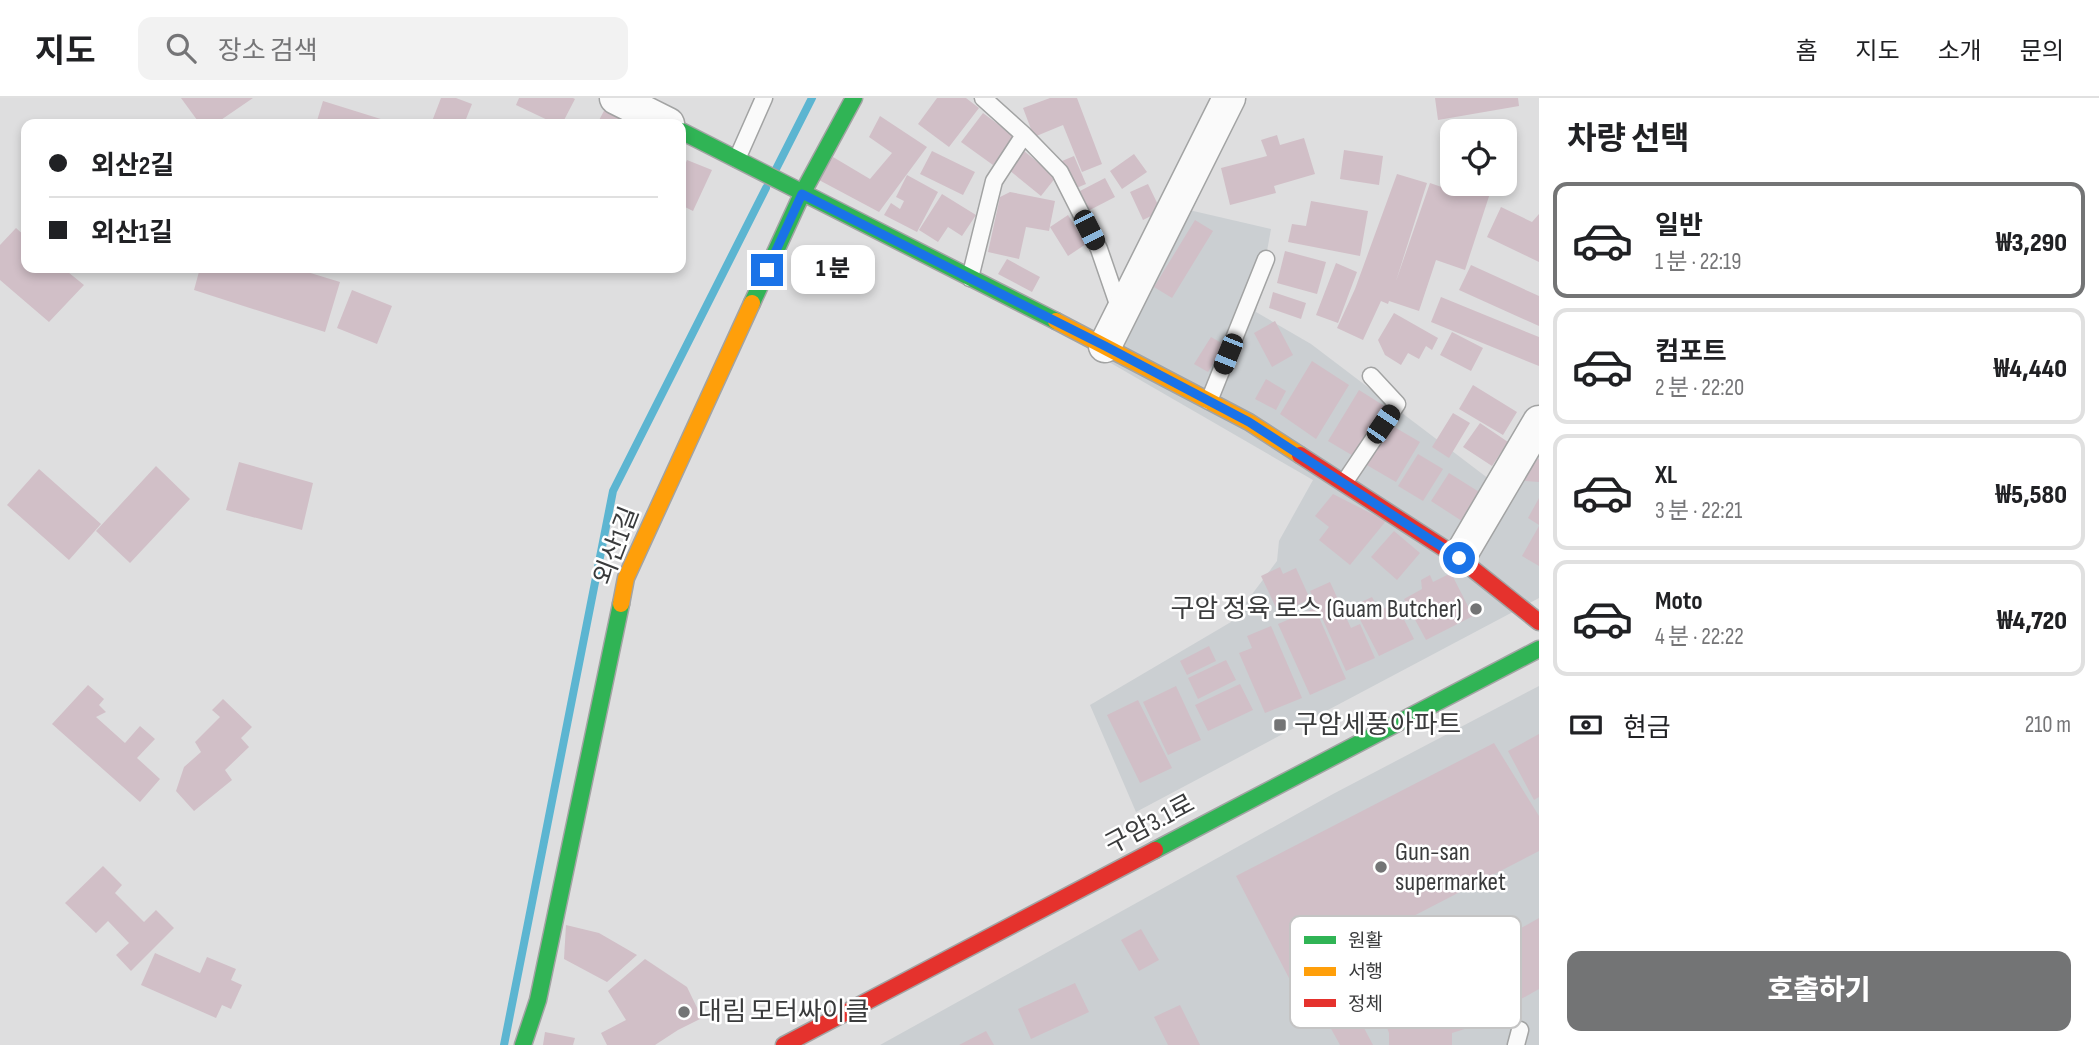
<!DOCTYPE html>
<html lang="ko">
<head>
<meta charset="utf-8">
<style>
  :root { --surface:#fff; --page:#f2f2f2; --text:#202124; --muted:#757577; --line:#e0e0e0; --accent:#737475 }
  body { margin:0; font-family:"Sofia Sans Condensed","Noto Sans KR",sans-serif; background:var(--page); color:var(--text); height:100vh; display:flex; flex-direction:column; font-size:26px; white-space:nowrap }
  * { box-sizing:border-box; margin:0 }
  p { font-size:23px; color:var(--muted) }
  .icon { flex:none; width:38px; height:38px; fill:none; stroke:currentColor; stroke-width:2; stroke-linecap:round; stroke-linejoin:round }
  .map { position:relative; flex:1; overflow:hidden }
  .panel { display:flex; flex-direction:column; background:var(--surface); width:560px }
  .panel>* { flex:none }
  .guide { position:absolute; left:21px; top:21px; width:665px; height:154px; border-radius:14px; box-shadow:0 4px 10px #0003; display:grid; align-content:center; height:154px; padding:0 28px; background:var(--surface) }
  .buttons { position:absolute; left:1440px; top:21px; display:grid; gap:14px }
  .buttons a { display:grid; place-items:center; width:77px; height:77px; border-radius:14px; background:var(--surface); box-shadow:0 4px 10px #0003; font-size:35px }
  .end { position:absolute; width:32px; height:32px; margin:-16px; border:9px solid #1a73e8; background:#fff; box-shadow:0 0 0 4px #fff }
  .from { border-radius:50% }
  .bubble { position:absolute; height:49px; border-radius:14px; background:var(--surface); box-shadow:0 4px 10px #0003; font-size:23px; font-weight:800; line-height:49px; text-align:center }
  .car { position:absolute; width:21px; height:42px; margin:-21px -10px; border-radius:9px; box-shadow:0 0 5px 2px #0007; background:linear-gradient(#222 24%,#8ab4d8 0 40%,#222 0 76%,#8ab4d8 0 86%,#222 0) }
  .guide b { display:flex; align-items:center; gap:24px; height:66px; font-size:26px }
  .guide b+b { border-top:2px solid var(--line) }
  .guide i { width:18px; height:18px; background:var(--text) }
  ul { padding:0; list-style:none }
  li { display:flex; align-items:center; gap:21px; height:116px; margin:0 14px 10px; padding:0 14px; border:4px solid var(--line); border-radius:14px }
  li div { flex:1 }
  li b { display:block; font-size:26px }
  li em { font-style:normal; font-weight:800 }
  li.current { border-color:var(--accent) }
  li>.icon { width:63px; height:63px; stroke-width:1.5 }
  h2 { padding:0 28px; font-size:32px; line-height:84px }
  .pay { display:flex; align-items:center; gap:18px; height:77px; padding:0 28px; font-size:26px }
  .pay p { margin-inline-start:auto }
  .primary-button { display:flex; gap:14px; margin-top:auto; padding:14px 28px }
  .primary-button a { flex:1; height:80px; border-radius:14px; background:var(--accent); color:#fff; font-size:28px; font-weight:800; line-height:80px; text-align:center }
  header { display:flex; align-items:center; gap:42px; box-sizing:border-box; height:98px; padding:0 35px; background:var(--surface); border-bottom:2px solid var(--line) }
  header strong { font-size:33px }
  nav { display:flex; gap:38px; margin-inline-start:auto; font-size:24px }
  .search { width:490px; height:63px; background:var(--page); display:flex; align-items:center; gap:18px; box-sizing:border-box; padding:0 24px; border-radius:14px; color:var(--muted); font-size:26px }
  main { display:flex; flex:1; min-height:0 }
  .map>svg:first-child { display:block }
  .built { fill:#cbcfd2 }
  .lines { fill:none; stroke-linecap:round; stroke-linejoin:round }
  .stream { stroke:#5cb5d1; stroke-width:8 }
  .building { fill:#d1bfc7 }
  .lane-casing { stroke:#a2a3a3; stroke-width:19 }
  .street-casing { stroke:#a2a3a3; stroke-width:35 }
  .fast-casing { stroke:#a2a3a3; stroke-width:19 }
  .slow-casing { stroke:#a2a3a3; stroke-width:19 }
  .jam-casing { stroke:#a2a3a3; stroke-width:19 }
  .lane { stroke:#fafafa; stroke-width:16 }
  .street { stroke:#fafafa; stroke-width:32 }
  .fast { stroke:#30b455; stroke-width:16 }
  .slow { stroke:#ff9f0a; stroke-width:16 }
  .jam { stroke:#e5322d; stroke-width:16 }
  .route { stroke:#1a73e8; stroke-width:9 }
  .poi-dot { fill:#737475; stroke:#fff; stroke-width:2.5 }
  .labels { text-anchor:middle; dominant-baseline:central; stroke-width:5; stroke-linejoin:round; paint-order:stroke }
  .street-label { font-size:26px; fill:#3a3b3c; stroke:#fff }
  .poi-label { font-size:26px; fill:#3a3b3c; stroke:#fff; text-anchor:start }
  .key { fill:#fff; stroke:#c4c4c4; stroke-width:2 }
  .key-label { font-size:19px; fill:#3a3b3c }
</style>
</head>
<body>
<header>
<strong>지도</strong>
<div class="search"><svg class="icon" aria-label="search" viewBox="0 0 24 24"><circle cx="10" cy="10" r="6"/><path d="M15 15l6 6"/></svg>장소 검색</div>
<nav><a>홈</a><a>지도</a><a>소개</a><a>문의</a></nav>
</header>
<main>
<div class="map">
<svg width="1539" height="947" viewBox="0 0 1539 947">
  <rect width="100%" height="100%" fill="#dededf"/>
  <path class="built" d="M1189,112L1271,131L1256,214L1311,246L1489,381L1539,313V500L1136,714L1090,607L1231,524L1277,463L1279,443L1313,382L1109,264Z
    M1539,588V947H880L1333,696Z"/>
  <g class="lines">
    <path class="stream" d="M775,73L812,0
      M504,947L613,393L766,90"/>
  </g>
  <path class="building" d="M181,0H253L215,26H200Z
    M441,0H456L472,6L464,26H431Z
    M519,0H573L575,1L562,26H556L516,7Z
    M937,0H966L979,10L949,49L918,26Z
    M1050,0H1077L1102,66L1082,74L1063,27L1034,39L1023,10Z
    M1435,0H1518L1519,8L1438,22Z
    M323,3L384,22L383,26H316Z
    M605,11L637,26H597Z
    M983,15L1015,39L993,67L961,44Z
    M880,18L927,49L879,114L819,82L833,59L870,81L892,55L869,39Z
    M1277,37L1280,47L1304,40L1315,76L1274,88L1276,95L1230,107L1221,70L1267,58L1261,42Z
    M1344,52L1383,58L1379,87L1340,81Z
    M932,53L975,74L963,97L920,76Z
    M1024,53L1056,79L1041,98L1009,72Z
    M1134,56L1147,74L1122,91L1110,73Z
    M1074,58L1086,86L1074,91L1062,63Z
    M687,62L712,72L693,113L681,107V76Z
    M1397,76L1427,85L1396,183L1430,85L1459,95L1462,86H1493L1465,172L1436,162L1419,213L1389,203L1388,206L1381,203L1363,242L1337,230L1355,191Z
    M907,77L938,94L917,134L884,117L891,105L900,111L904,103L896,99Z
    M1105,80L1115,99L1086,114L1076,95Z
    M1148,86L1161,113L1143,122L1130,94Z
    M1010,94L1055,103L1049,133L1026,129L1019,161L988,154L1000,99Z
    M942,96L976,117L962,138L948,129L938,144L919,132Z
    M1311,103L1368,113L1360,158L1288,144L1292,126L1306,128Z
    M1501,109L1532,124L1539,116V164L1487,139Z
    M1068,117L1086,146L1068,158L1050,129Z
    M1195,122L1213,133L1172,200L1154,189Z
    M16,130L26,139V170H63L84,187L49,224L0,182V147Z
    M1285,153L1326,164L1317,196L1277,185Z
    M1007,161L1040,179L1032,194L998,176Z
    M1336,165L1357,174L1338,225L1316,217Z
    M1471,167L1539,198V228L1459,192Z
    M200,170H294L340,184L325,234L194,192Z
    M352,192L392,208L377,246L337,230Z
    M1273,194L1306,205L1301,221L1269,210Z
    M1441,199L1539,239V268L1431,224Z
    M1394,215L1438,240L1432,252L1426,248L1419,261L1408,255L1401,267L1385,257L1378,242Z
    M1275,223L1293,257L1272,269L1254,235Z
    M1452,234L1483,250L1471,273L1440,257Z
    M1211,239L1225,247L1208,274L1194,266Z
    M1312,263L1349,287L1316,341L1280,316Z
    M1266,281L1286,293L1276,312L1255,301Z
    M1473,287L1517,314L1503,337L1459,311Z
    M1359,292L1386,309L1355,359L1328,343Z
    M1453,315L1470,325L1449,360L1432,349Z
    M1480,325L1508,344L1492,368L1463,349Z
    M1389,326L1420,344L1396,384L1365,366Z
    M1418,356L1443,371L1423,403L1398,388Z
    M1527,360L1539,361V384L1525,383Z
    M239,364L313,385L302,432L226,412Z
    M156,368L190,401L130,465L96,433Z
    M39,371L101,426L69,462L7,407Z
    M1449,375L1484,397L1465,425L1431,403Z
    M1333,396L1386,423L1350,467L1319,442L1329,429L1315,418Z
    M1539,400V427L1528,420Z
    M1539,428V468L1522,458Z
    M1394,433L1420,455L1397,482L1371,459Z
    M1280,469L1283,476L1296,470L1310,501L1279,516L1261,478Z
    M1451,475L1473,518L1426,542L1404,501L1422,491L1421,482L1430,477L1433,484Z
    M1330,484L1351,530L1360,526L1375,560L1346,573L1310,493Z
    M1372,499L1379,512L1396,506L1414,541L1379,558L1353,508Z
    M1315,510L1346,581L1310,597L1278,526Z
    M1271,528L1302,600L1265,615L1239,555L1252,550L1247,538Z
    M1209,548L1216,563L1187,577L1180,563Z
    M1226,562L1236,582L1198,601L1188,580Z
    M1240,586L1253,612L1208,633L1195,607Z
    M88,587L104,601L99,607L106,614L96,619L125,645L140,628L155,641L137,660L160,681L140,704L52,626Z
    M1176,588L1201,642L1168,657L1143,604Z
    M223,601L252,629L241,640L249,649L225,672L232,682L194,713L176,693L184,669L201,654L195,644L220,619L212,612Z
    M1138,602L1172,670L1140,685L1107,617Z
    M1539,636V699L1534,702L1508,653Z
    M1494,645L1539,718V753L1290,882L1236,778Z
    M103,768L122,787L115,795L144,824L156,812L174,830L131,873L116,857L129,845L108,823L96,835L65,805Z
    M1539,820V891L1471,929L1452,935V947H1389V935L1377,902L1438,870L1435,864L1503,826L1509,837Z
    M566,827L599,835L637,857L607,884L564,861Z
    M1141,831L1159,862L1139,873L1121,842Z
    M155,855L200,875L207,859L236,871L231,882L242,887L231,911L222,907L216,920L141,887Z
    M645,861L687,889L702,920L678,932L655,947H607L601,935L626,922L608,893Z
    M1075,885L1089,914L1031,941L1018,911Z
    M1180,907L1200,947H1168L1154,919Z
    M1365,909L1374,925L1364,930L1373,947H1340L1329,927Z
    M986,933L994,947H959Z
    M545,934L575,940L573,947H543Z"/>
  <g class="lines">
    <g class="lane-casing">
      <path id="lane" d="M983,0L1024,37L1060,74L1099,151L1121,215
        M737,61L764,0
        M970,180L994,83L1024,37
        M1209,303L1266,161
        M1344,385L1397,306L1371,278
        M1516,947L1520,932"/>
    </g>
    <g class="street-casing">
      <path id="street" d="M616,0L668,26
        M1105,248L1229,0
        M1459,460L1539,324"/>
    </g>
    <g class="fast-casing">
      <path id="fast" d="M681,33L1056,223
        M752,205L802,96L854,0
        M1155,752L1539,551
        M523,947L538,902L621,506"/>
    </g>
    <g class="slow-casing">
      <path id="slow" d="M1056,223L1249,324L1300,357
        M621,506L626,480L752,205"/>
    </g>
    <g class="jam-casing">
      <path id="jam" d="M1300,357L1459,460L1539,524
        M784,947L1155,752"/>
    </g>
    <use href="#lane" class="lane"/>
    <use href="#street" class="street"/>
    <use href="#fast" class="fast"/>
    <use href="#slow" class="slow"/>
    <use href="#jam" class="jam"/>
  </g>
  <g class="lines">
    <path class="route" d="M767,172L802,96L1105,248L1249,324L1459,460"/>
  </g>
  <g class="poi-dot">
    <circle cx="1476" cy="511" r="7"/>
    <rect x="1273" y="620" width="14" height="14" rx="3.5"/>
    <circle cx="1381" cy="769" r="7"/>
    <circle cx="684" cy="914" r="7"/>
  </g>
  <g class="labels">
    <g class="street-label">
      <text transform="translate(617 448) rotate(-69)">외산1길</text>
      <text transform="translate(1150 727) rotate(-28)">구암3.1로</text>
    </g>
    <g class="poi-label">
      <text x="1462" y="511" text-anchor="end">구암 정육 로스 (Guam Butcher)</text>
      <text x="1294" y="627">구암세풍아파트</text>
      <text x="1395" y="754">Gun-san<tspan x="1395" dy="30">supermarket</tspan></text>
      <text x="698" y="914">대림 모터싸이클</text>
    </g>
  </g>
  <rect x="1290" y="818" width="231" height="112" rx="10" class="key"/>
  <rect x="1304" y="838" width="32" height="8" fill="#30b455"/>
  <rect x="1304" y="869" width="32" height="9" fill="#ff9f0a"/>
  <rect x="1304" y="901" width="32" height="8" fill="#e5322d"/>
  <g class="key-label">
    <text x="1348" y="849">원활</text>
    <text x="1348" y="880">서행</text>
    <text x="1348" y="912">정체</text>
  </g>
</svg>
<div class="buttons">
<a><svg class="icon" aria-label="locate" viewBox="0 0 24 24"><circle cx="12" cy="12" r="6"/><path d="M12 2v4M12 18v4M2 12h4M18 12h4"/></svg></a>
</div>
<i class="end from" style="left:1459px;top:460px"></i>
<i class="end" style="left:767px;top:172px"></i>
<div class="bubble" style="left:791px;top:147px;width:84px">1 분</div>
<i class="car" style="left:1089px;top:132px;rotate:153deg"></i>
<i class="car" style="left:1228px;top:256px;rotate:202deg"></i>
<i class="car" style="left:1383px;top:326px;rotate:34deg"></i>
<div class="guide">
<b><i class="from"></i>외산2길</b>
<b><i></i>외산1길</b>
</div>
</div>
<section class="panel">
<h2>차량 선택</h2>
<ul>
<li class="current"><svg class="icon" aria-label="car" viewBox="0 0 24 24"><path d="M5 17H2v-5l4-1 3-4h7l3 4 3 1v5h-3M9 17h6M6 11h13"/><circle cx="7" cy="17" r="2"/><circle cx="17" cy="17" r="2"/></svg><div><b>일반</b><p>1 분 · 22:19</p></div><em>₩3,290</em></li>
<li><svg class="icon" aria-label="car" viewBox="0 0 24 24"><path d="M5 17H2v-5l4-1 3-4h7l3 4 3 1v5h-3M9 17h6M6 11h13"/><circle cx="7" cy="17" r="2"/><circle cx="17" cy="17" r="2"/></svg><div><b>컴포트</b><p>2 분 · 22:20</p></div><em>₩4,440</em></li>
<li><svg class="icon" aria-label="car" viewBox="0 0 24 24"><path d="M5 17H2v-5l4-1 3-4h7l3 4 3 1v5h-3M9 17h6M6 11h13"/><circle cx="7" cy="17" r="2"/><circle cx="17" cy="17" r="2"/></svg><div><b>XL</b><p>3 분 · 22:21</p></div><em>₩5,580</em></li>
<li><svg class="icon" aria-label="car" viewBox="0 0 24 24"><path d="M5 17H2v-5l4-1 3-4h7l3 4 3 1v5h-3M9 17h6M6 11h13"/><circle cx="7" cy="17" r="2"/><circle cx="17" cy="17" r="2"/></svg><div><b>Moto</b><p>4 분 · 22:22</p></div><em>₩4,720</em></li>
</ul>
<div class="pay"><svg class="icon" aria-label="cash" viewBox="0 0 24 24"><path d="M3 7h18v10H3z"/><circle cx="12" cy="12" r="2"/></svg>현금<p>210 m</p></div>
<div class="primary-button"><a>호출하기</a></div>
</section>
</main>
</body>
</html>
